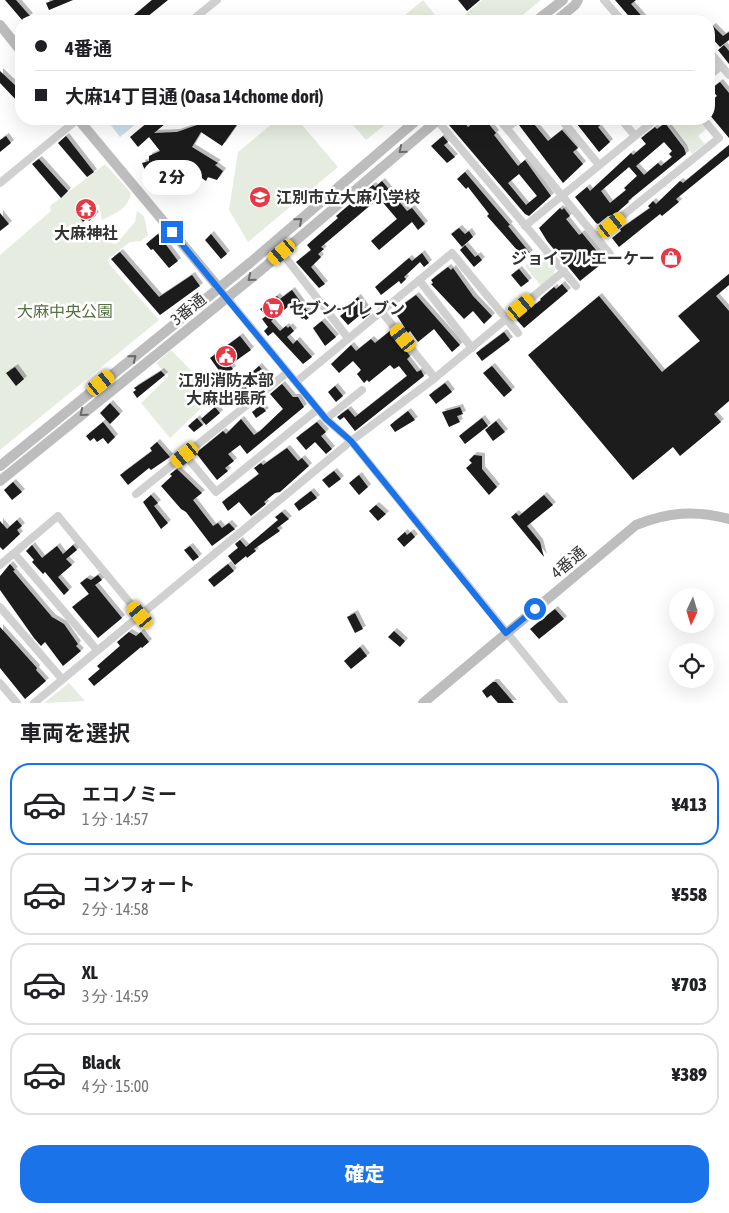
<!DOCTYPE html>
<html lang="ja">
<head>
<meta charset="utf-8">
<style>
  :root { --surface:#fff; --page:#f6f6f6; --text:#202124; --muted:#757577; --line:#e0e0e0; --accent:#1a73e8 }
  body { margin:0; font-family:"Asap Condensed","Noto Sans JP",sans-serif; background:var(--page); color:var(--text); height:100vh; display:flex; flex-direction:column; font-size:19px; white-space:nowrap }
  * { box-sizing:border-box; margin:0 }
  p { font-size:16px; color:var(--muted) }
  .icon { flex:none; width:28px; height:28px; fill:none; stroke:currentColor; stroke-width:2; stroke-linecap:round; stroke-linejoin:round }
  .map { position:relative; height:703px; overflow:hidden }
  .drawer { display:flex; flex-direction:column; background:var(--surface); flex:1 }
  .drawer>* { flex:none }
  .hud { position:absolute; left:15px; top:15px; width:700px; height:110px; border-radius:20px; box-shadow:0 5px 20px #0002; display:grid; align-content:center; height:110px; padding:0 20px; background:var(--surface) }
  .needle { width:32px; rotate:184deg }
  .fabs { position:absolute; left:669px; top:588px; display:grid; gap:10px }
  .fabs a { display:grid; place-items:center; width:45px; height:45px; border-radius:50%; background:var(--surface); box-shadow:0 5px 20px #0002; font-size:25px }
  .end { position:absolute; width:22px; height:22px; margin:-11px; border:6px solid #1a73e8; background:#fff; box-shadow:0 0 0 2px #fff }
  .from { border-radius:50% }
  .bubble { position:absolute; height:35px; border-radius:18px; background:var(--surface); box-shadow:0 5px 20px #0002; font-size:16px; font-weight:800; line-height:35px; text-align:center }
  .car { position:absolute; width:15px; height:30px; margin:-15px -8px; border-radius:6px; box-shadow:0 0 4px 1px #0007; background:linear-gradient(#f5c518 24%,#345 0 40%,#f5c518 0 76%,#345 0 86%,#f5c518 0) }
  .hud b { display:flex; align-items:center; gap:18px; height:48px; font-size:19px }
  .hud b+b { border-top:1px solid var(--line) }
  .hud i { width:12px; height:12px; background:var(--text) }
  ul { padding:0; list-style:none }
  li { display:flex; align-items:center; gap:15px; height:82px; margin:0 10px 8px; padding:0 10px; border:2px solid var(--line); border-radius:20px }
  li div { flex:1 }
  li b { display:block; font-size:19px }
  li em { font-style:normal; font-weight:800 }
  li.current { border-color:var(--accent) }
  li>.icon { width:45px; height:45px; stroke-width:1.5 }
  h2 { padding:0 20px; font-size:22px; line-height:60px }
  .action { display:flex; gap:10px; margin-top:auto; padding:10px 20px }
  .action a { flex:1; height:58px; border-radius:20px; background:var(--accent); color:#fff; font-size:20px; font-weight:800; line-height:58px; text-align:center }
  .map>svg:first-child { display:block }
  .green { fill:#e6ecdf }
  .water { fill:#cfe2ee }
  .building { fill:#1a1a1a; fill-rule:evenodd; filter:url(#shadow) }
  .lines { fill:none; stroke-linecap:round; stroke-linejoin:round }
  .street { stroke:#d0d0d0; stroke-width:8 }
  .secondary { stroke:#bdbdbd; stroke-width:10 }
  .oneway { stroke:#6a6a6a }
  .route { stroke:#1a73e8; stroke-width:6 }
  .labels { text-anchor:middle; dominant-baseline:central; stroke-width:5; stroke-linejoin:round; paint-order:stroke }
  .poi-label { font-size:16px; font-weight:bold; fill:#333; stroke:#fff; text-anchor:start }
  .street-label { font-size:16px; fill:#333; stroke:#fff }
  .park-label { font-size:16px; fill:#56703f; stroke:#fff }
</style>
</head>
<body>
<div class="map">
<svg width="729" height="703" viewBox="0 0 729 703">
  <defs>
    <filter id="shadow"><feDropShadow dx="3" dy="-3" stdDeviation="0" flood-color="#0004"/></filter>
  </defs>
  <rect width="100%" height="100%" fill="#fff"/>
  <path class="green" d="M423,0L440,21H398Z
    M482,0H541L515,21H464L461,18Z
    M278,119H297L338,167L248,242L229,210L238,152Z
    M348,119H392L366,140Z
    M665,119H697L706,129L698,136L705,144L692,154Z
    M105,164L131,193C128,209 116,213 102,220L99,205L80,204L77,214C86,229 98,241 116,244L135,222L137,211L144,216L148,235L141,241L130,242L108,259L109,264L159,320L0,450V255L51,211L50,206Z
    M543,253L555,267L554,275L541,286L525,266Z
    M171,350L215,395L170,438L141,403L169,376L156,363Z
    M69,683L85,701L44,703Z"/>
  <path class="water" d="M117,119H142L120,137L110,124Z"/>
  <path class="building" d="M5,0H16L30,16L23,21Z
    M54,0H73L49,10L46,3Z
    M152,0H168L142,21H127Z
    M458,0H480L467,11Z
    M615,0H636L631,4L646,21H633Z
    M713,26L723,36L729,32V40L720,47L711,37L709,40V29Z
    M724,45L729,51V64L718,50Z
    M0,71L21,91V105L0,83Z
    M720,82L729,93V138L709,114V103L717,96L711,89Z
    M152,119H171L154,133L177,132L197,125L188,119H241L222,146L201,132L192,147L218,163L215,165L223,171L217,180L208,177L206,181L192,171H178L174,168L157,176V169L146,173L142,163L149,161V156L160,151L149,137L138,147L130,137Z
    M456,119H462L468,127L478,119H493L488,123L496,133L494,135L518,166L525,160L551,196L529,216L525,214L449,125ZM519,174L537,196L526,205L508,183Z
    M524,119H540L534,124L548,141L562,130L578,148L573,152L583,164L563,183L519,125Z
    M573,119H607L598,127L610,142L599,152Z
    M665,123L684,148L686,154L628,201L629,202L614,215L608,216L598,224L596,223L575,197L587,187L590,191L631,153L633,155L646,144L641,138L655,127L657,129ZM664,142L672,151L669,154L672,157L661,166L658,163L644,175L636,166ZM629,167L637,176L624,188L626,190L610,203L601,191Z
    M6,136L11,143L0,152V140Z
    M66,136L94,172L87,177L58,143Z
    M443,136L448,142L444,145L455,157L447,163L431,146Z
    M729,145V156L676,199L679,202L662,216L660,214L619,247L612,238L621,231L620,229L650,208L648,206L653,201L656,204L680,181L683,183Z
    M39,159L68,191L61,198L32,164Z
    M465,172L510,225L508,226L530,253L524,258L487,216L489,214L468,187L466,189L457,179Z
    M382,181L407,211L412,208L425,224L418,230L412,222L379,250L371,241L397,219L379,198L321,247L324,249L318,254L321,257L311,267L325,284L319,288L296,262L311,250L307,245L338,218L336,216L373,185L375,187Z
    M88,204L96,215L89,221L87,218L83,222L79,217L83,213L80,211Z
    M560,208L562,210L564,208L570,216L566,219L579,235L582,233L605,261L580,281L547,241L539,228Z
    M0,213L9,224L0,231Z
    M459,228L465,234L469,231L473,237L462,247L451,234Z
    M158,234L178,261L169,268L153,249L151,250L146,244Z
    M211,234L227,254L221,259L205,240Z
    M465,245L475,257L478,255L482,260L474,267L460,250Z
    M120,252L159,297L192,275L200,286L160,315L111,259Z
    M422,253L429,263L424,267L420,262L404,277L406,279L401,284L399,281L381,295L375,287L409,258L412,261Z
    M448,267L451,270L453,268L473,296L492,316L484,324L473,311L464,319L431,284L433,283L431,280Z
    M519,269L529,281L521,287L511,275Z
    M729,274V285L716,296L729,311V401L714,414L721,422L680,456L673,447L633,480L528,355L599,296L662,372L700,341L678,316Z
    M562,284L568,291L524,328L516,319L541,300L540,299L554,287L556,289Z
    M292,290L311,316L306,320L304,318L302,319L290,305L271,321L280,331L286,326L288,328L290,326L294,331L287,337L293,344L297,340L312,357L303,364L273,332L268,336L264,331L268,327L262,319L266,316L260,309L277,296L280,299Z
    M416,295L460,345L452,352L434,329L418,342L410,331L407,334L403,329L405,328L394,311Z
    M358,297L370,314L363,319L360,315L348,325L340,316L353,306L351,303Z
    M322,321L336,337L325,346L313,328Z
    M390,331L410,356L407,359L417,372L421,370L424,376L355,431L344,417L340,420L337,417L348,409L355,417L407,376L399,366L394,369L390,365L369,382L367,380L364,383L357,374L361,370L353,361L339,373L331,364L351,345L356,351L371,339L375,343Z
    M504,332L510,340L482,361L476,353Z
    M240,336L251,350L230,365L233,369L223,376L210,358Z
    M259,366L266,374L232,403L227,397L252,377L250,374Z
    M492,366L512,390L504,397L483,373Z
    M15,367L24,379L16,386L6,373Z
    M161,371L165,375L137,398L133,392L136,390L134,388Z
    M445,383L452,392L436,404L429,395Z
    M282,384L293,397H298L304,407L247,454L240,445L228,454L234,461L225,468L228,471L217,480L196,453L223,431L226,434L241,419L254,435L260,431L283,409L270,394Z
    M335,386L343,396L336,402L328,392Z
    M110,403L120,414L110,424L100,413Z
    M261,405L266,411L256,418L252,412Z
    M215,407L220,413L206,425L201,419Z
    M460,407L463,414L457,416L460,422L449,427L442,412Z
    M408,411L415,420L395,432L390,425Z
    M197,418L203,425L194,432L188,426Z
    M482,418L488,426L465,444L459,436Z
    M496,421L505,432L493,441L485,430Z
    M103,422L115,437L108,444L103,438L97,442L94,438L90,441L86,436Z
    M317,422L326,432L321,436L332,449L326,454L315,442L306,450L296,438Z
    M157,442L170,457L151,470L149,468L128,485L120,475L152,451L150,448Z
    M287,448L298,461L302,458L309,466L280,492L275,493L264,502L266,504L251,516L239,502L228,511L222,502L259,474L254,468L261,463L263,465Z
    M474,455L482,456V469L497,487L489,495L466,468L472,463L469,460Z
    M177,469L202,493L193,500L213,526L218,523L222,528L229,523L235,529L212,546L186,512L181,509L161,486L172,476L170,474Z
    M334,471L341,479L329,488L322,480Z
    M359,475L368,487L359,495L349,483Z
    M13,482L22,492L12,500L4,490Z
    M311,491L317,498L299,511L294,504Z
    M151,495L158,503L154,506L168,523L161,529L143,502Z
    M544,495L553,505L527,526L540,542L544,557L511,517L516,513L519,516Z
    M376,505L386,514L378,521L369,511Z
    M282,512L289,519L277,528L280,531L254,549L256,551L247,558L246,556L235,565L228,556L238,548L235,544L240,540L246,547L278,520L275,517Z
    M17,520L22,526L17,530L20,534L3,550L0,547V521L7,529Z
    M405,532L407,535L411,532L415,537L404,547L397,539Z
    M32,545L42,558L57,546L63,554L73,545L77,550L66,559L72,565L58,577L69,590L64,595L45,572L43,574L32,562L34,560L26,551Z
    M190,546L199,557L193,561L184,550Z
    M10,564L15,570L13,571L52,617L64,624L78,644L76,646L81,651L63,666L45,642L41,646L34,638L0,590V576Z
    M228,564L234,571L214,587L208,580Z
    M98,575L102,580L95,585L122,618L98,638L72,607L89,594L80,583L87,578L91,580Z
    M555,609L564,619L539,639L530,629Z
    M355,613L363,629L355,633L347,617Z
    M0,627L37,668L36,670L46,681L25,699L0,668Z
    M394,631L405,641L400,647L388,637Z
    M129,632L136,636L141,632L149,642L142,648L141,647L94,686L88,679L100,669L97,666L120,646L117,642Z
    M360,647L367,656L351,669L344,661Z
    M493,682H496L514,703H498L491,695L487,698L482,691Z"/>
  <g class="lines">
    <path class="street" d="M604,0L622,21
      M191,21L217,0
      M709,51L729,75
      M709,76L721,66
      M436,119L576,286
      M499,119L610,254
      M561,119L599,165
      M621,119L635,136
      M507,128L518,119
      M0,183L78,119
      M525,226L656,119
      M596,237L719,138L703,119
      M282,253L348,338
      M419,280L472,348
      M219,288L326,419L351,441L564,703
      M381,311L435,378
      M296,382L452,253L518,333
      M326,419L362,390
      M185,455L216,492L318,409
      M136,494L288,372
      M14,553L97,650
      M0,565L58,516L140,615
      M0,607L62,679
      M0,683L17,703
      M34,703L351,441L435,378L564,271"/>
    <path class="secondary" d="M536,21L563,0
      M556,21L575,5L578,0
      M0,25L21,51
      M78,119L219,288
      M0,466L251,262L418,119
      M0,481L260,271L439,119
      M423,703L636,525C668,512 695,510 729,519"/>
  </g>
  <defs><path id="oneway-chevron" d="M-2-3.5L2.5 0L-2 3.5" fill="none" stroke-width="1.6" stroke-linecap="round" stroke-linejoin="round" transform="scale(1.25)"/></defs>
  <g class="oneway">
    <use href="#oneway-chevron" transform="translate(402 150) rotate(140)"/>
    <use href="#oneway-chevron" transform="translate(299 221) rotate(-41)"/>
    <use href="#oneway-chevron" transform="translate(251 278) rotate(141)"/>
    <use href="#oneway-chevron" transform="translate(133 358) rotate(-39)"/>
    <use href="#oneway-chevron" transform="translate(83 413) rotate(141)"/>
  </g>
  <g class="lines">
    <path class="route" d="M172,232L326,419L351,441L506,633L535,609"/>
  </g>
  <defs>
    <g id="school-disc" transform="scale(1.125)"><circle r="9.5" fill="#e63946" stroke="#fff"/><path d="M0-5L7-2L0 1L-7-2ZM-4 1L0 2.5L4 1V4Q0 6-4 4Z" fill="#fff"/></g>
    <g id="temple-disc" transform="scale(1.125)"><circle r="9.5" fill="#e63946" stroke="#fff"/><path d="M0-6L5-2H3V0L6.5 2.5H4V6H1.5V3h-3V6H-4V2.5H-6.5L-3 0V-2H-5Z" fill="#fff"/></g>
    <g id="shop-disc" transform="scale(1.125)"><circle r="9.5" fill="#e63946" stroke="#fff"/><path d="M-5-2.5h2.3a2.7 3.5 0 0 1 5.4 0H5L5.5 6h-11ZM-1.5-2.5h3a1.5 2.3 0 0 0-3 0Z" fill="#fff"/></g>
    <g id="supermarket-disc" transform="scale(1.125)"><circle r="9.5" fill="#e63946" stroke="#fff"/><path d="M-6-5.5h2.5l.6 2H6L4.5 2H-2.5L-4.4-4H-6ZM-1.5 3.2a1.3 1.3 0 1 0 .1 0ZM3 3.2a1.3 1.3 0 1 0 .1 0Z" fill="#fff"/></g>
    <g id="civic-disc" transform="scale(1.125)"><circle r="9.5" fill="#e63946" stroke="#fff"/><path d="M-.6-6.5H3V-4.5H.6V-3L4-1V1h2V6H-6V1h2V-1L-.6-3ZM-1.2 2.5V6h2.4V2.5Z" fill="#fff"/></g>
  </defs>
  <g fill-rule="evenodd">
    <use href="#school-disc" x="260" y="197"/>
    <use href="#temple-disc" x="86" y="209"/>
    <use href="#shop-disc" x="671" y="258"/>
    <use href="#supermarket-disc" x="273" y="308"/>
    <use href="#civic-disc" x="226" y="356"/>
  </g>
  <g class="labels">
    <g class="poi-label">
      <text x="276" y="197">江別市立大麻小学校</text>
      <text x="86" y="233" text-anchor="middle">大麻神社</text>
      <text x="655" y="258" text-anchor="end">ジョイフルエーケー</text>
      <text x="289" y="308">セブン-イレブン</text>
      <text x="226" y="380" text-anchor="middle">江別消防本部<tspan x="226" dy="18">大麻出張所</tspan></text>
    </g>
    <g class="street-label">
      <text transform="translate(188 309) rotate(-39)">3番通</text>
      <text transform="translate(568 562) rotate(-40)">4番通</text>
    </g>
    <g class="park-label">
      <text x="65" y="311">大麻中央公園</text>
    </g>
  </g>
</svg>
<div class="fabs">
<a><svg class="needle" viewBox="-14 -14 28 28"><path d="M0-13l5 13h-10z" fill="#e53935"/><path d="M0 13l5-13h-10z" fill="#757577"/></svg></a>
<a><svg class="icon" aria-label="locate" viewBox="0 0 24 24"><circle cx="12" cy="12" r="6"/><path d="M12 2v4M12 18v4M2 12h4M18 12h4"/></svg></a>
</div>
<i class="end from" style="left:535px;top:609px"></i>
<i class="end" style="left:172px;top:232px"></i>
<div class="bubble" style="left:142px;top:160px;width:60px">2 分</div>
<i class="car" style="left:612px;top:225px;rotate:51deg"></i>
<i class="car" style="left:282px;top:252px;rotate:230deg"></i>
<i class="car" style="left:521px;top:307px;rotate:50deg"></i>
<i class="car" style="left:403px;top:338px;rotate:321deg"></i>
<i class="car" style="left:101px;top:383px;rotate:51deg"></i>
<i class="car" style="left:185px;top:455px;rotate:231deg"></i>
<i class="car" style="left:140px;top:615px;rotate:320deg"></i>
<div class="hud">
<b><i class="from"></i>4番通</b>
<b><i></i>大麻14丁目通 (Oasa 14chome dori)</b>
</div>
</div>
<section class="drawer">
<h2>車両を選択</h2>
<ul>
<li class="current"><svg class="icon" aria-label="car" viewBox="0 0 24 24"><path d="M5 17H2v-5l4-1 3-4h7l3 4 3 1v5h-3M9 17h6M6 11h13"/><circle cx="7" cy="17" r="2"/><circle cx="17" cy="17" r="2"/></svg><div><b>エコノミー</b><p>1 分 · 14:57</p></div><em>¥413</em></li>
<li><svg class="icon" aria-label="car" viewBox="0 0 24 24"><path d="M5 17H2v-5l4-1 3-4h7l3 4 3 1v5h-3M9 17h6M6 11h13"/><circle cx="7" cy="17" r="2"/><circle cx="17" cy="17" r="2"/></svg><div><b>コンフォート</b><p>2 分 · 14:58</p></div><em>¥558</em></li>
<li><svg class="icon" aria-label="car" viewBox="0 0 24 24"><path d="M5 17H2v-5l4-1 3-4h7l3 4 3 1v5h-3M9 17h6M6 11h13"/><circle cx="7" cy="17" r="2"/><circle cx="17" cy="17" r="2"/></svg><div><b>XL</b><p>3 分 · 14:59</p></div><em>¥703</em></li>
<li><svg class="icon" aria-label="car" viewBox="0 0 24 24"><path d="M5 17H2v-5l4-1 3-4h7l3 4 3 1v5h-3M9 17h6M6 11h13"/><circle cx="7" cy="17" r="2"/><circle cx="17" cy="17" r="2"/></svg><div><b>Black</b><p>4 分 · 15:00</p></div><em>¥389</em></li>
</ul>
<div class="action"><a>確定</a></div>
</section>
</body>
</html>
